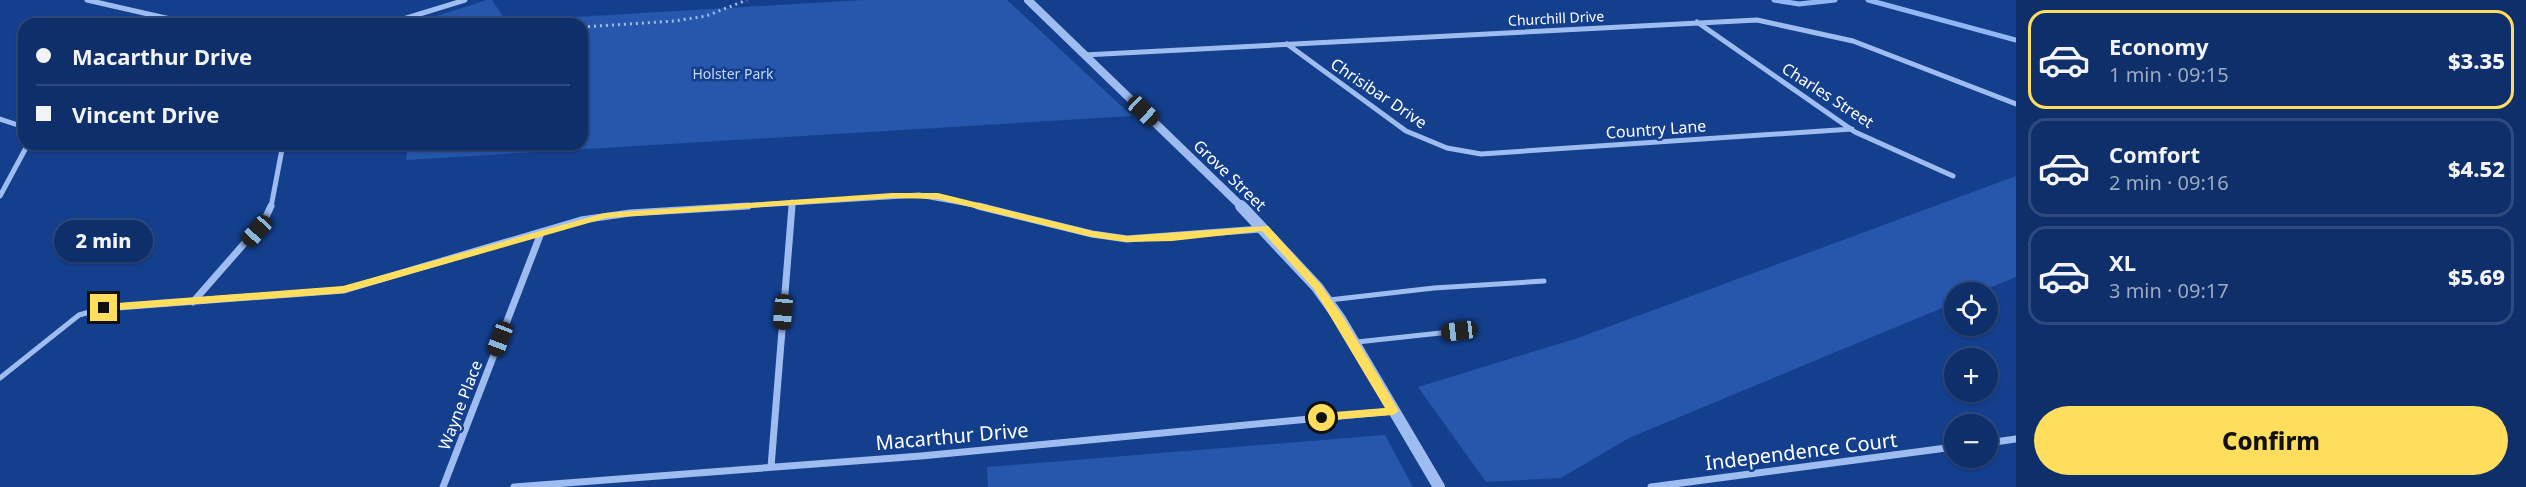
<!DOCTYPE html>
<html lang="en">
<head>
<meta charset="utf-8">
<style>
  :root { --surface:#0f2f6a; --page:#1d3b72; --text:#f1f3f6; --muted:#9ba9c1; --line:#2f4a7e; --accent:#ffde5d }
  body { margin:0; font-family:"Noto Sans",sans-serif; background:var(--page); color:var(--text); height:100vh; display:flex; flex-direction:column; font-size:22px; white-space:nowrap }
  * { box-sizing:border-box; margin:0 }
  p { font-size:20px; color:var(--muted) }
  .icon { flex:none; width:33px; height:33px; fill:none; stroke:currentColor; stroke-width:2; stroke-linecap:round; stroke-linejoin:round }
  .map { position:relative; flex:1; overflow:hidden }
  .drawer { display:flex; flex-direction:column; background:var(--surface); width:510px }
  .drawer>* { flex:none }
  .banner { position:absolute; left:18px; top:18px; width:570px; height:132px; border-radius:18px; box-shadow:0 2px 4px #0004,0 0 0 2px var(--line); display:grid; align-content:center; height:132px; padding:0 18px; background:var(--surface) }
  .buttons { position:absolute; left:1944px; top:282px; display:grid; gap:12px }
  .buttons a { display:grid; place-items:center; width:54px; height:54px; border-radius:50%; background:var(--surface); box-shadow:0 2px 4px #0004,0 0 0 2px var(--line); font-size:30px }
  .end { position:absolute; width:27px; height:27px; margin:-14px; border:8px solid #ffde5d; background:#111; box-shadow:0 0 0 3px #111 }
  .from { border-radius:50% }
  .bubble { position:absolute; height:42px; border-radius:21px; background:var(--surface); box-shadow:0 2px 4px #0004,0 0 0 2px var(--line); font-size:20px; font-weight:800; line-height:42px; text-align:center }
  .car { position:absolute; width:18px; height:36px; margin:-18px -9px; border-radius:8px; box-shadow:0 0 4px 2px #0007; background:linear-gradient(#222 24%,#8ab4d8 0 40%,#222 0 76%,#8ab4d8 0 86%,#222 0) }
  .banner b { display:flex; align-items:center; gap:21px; height:57px; font-size:22px }
  .banner b+b { border-top:2px solid var(--line) }
  .banner i { width:15px; height:15px; background:var(--text) }
  ul { padding:10px 0 0; list-style:none }
  li { display:flex; align-items:center; gap:18px; height:99px; margin:0 12px 9px; padding:0 6px; border:3px solid var(--line); border-radius:18px }
  li div { flex:1 }
  li b { display:block; font-size:22px }
  li em { font-style:normal; font-weight:800 }
  li.current { border-color:var(--accent) }
  li>.icon { width:54px; height:54px; stroke-width:1.5 }
  .button { display:flex; gap:12px; margin-top:auto; padding:12px 18px }
  .button a { flex:1; height:69px; border-radius:36px; background:var(--accent); color:#111; font-size:24px; font-weight:800; line-height:69px; text-align:center }
  main { display:flex; flex:1; min-height:0 }
  .map>svg:first-child { display:block }
  .green { fill:#2657ac }
  .lines { fill:none; stroke-linecap:round; stroke-linejoin:round }
  .stream { stroke:#90b6f3; stroke-width:5 }
  .path { stroke:#9ebcf0; stroke-width:3; stroke-dasharray:2 4; stroke-linecap:butt }
  .service { stroke:#9ebcf0; stroke-width:5 }
  .minor-far1 { stroke:#9ebcf0; stroke-width:5 }
  .minor { stroke:#9ebcf0; stroke-width:7 }
  .tertiary-far1 { stroke:#9ebcf0; stroke-width:8 }
  .tertiary { stroke:#9ebcf0; stroke-width:12 }
  .route { fill:#ffde5d }
  .labels { text-anchor:middle; dominant-baseline:central; stroke-width:5; stroke-linejoin:round; paint-order:stroke }
  .far-street-label { font-size:14px; fill:#fff; stroke:#143f8d }
  .far-park-label { font-size:14px; fill:#c5d9fc; stroke:#143f8d }
  .street-label { font-size:16px; fill:#fff; stroke:#143f8d }
  .near-street-label { font-size:20px; fill:#fff; stroke:#143f8d }
</style>
</head>
<body>
<main>
<div class="map">
<svg width="2016" height="487" viewBox="0 0 2016 487">
  <rect width="100%" height="100%" fill="#143f8d"/>
  <path class="green" d="M487,0H492L506,21L864,0H1007L1132,116L406,160L408,144H582V24H423L424,20Z
    M2016,176V277L1979,292H1954V303L1629,438L1561,478L1486,482L1418,387L1578,338Z
    M1385,435L1413,487H988L987,467Z"/>
  <g class="lines">
    <path class="stream" d="M1774,0L1799,4L1835,0
      M1868,0L2016,40"/>
    <path class="path" d="M445,18L458,24
      M582,27L675,21L706,16L747,0"/>
    <path class="service" d="M1329,300L1434,288L1544,281
      M1357,342L1459,331
      M0,378L79,315L104,308"/>
    <path class="minor-far1" d="M87,0L192,24
      M1697,22L1855,132L1953,176
      M387,24L465,0
      M1287,44L1406,131L1447,148L1481,154L1852,129
      M1084,55L1757,20L1853,41L2016,104
      M0,119L24,127
      M0,196L28,144
      M271,207L283,144
      M724,207L919,195L986,207
      M792,207V202"/>
    <path class="minor" d="M978,206L1092,234L1127,239L1261,229
      M193,302L264,221L271,206
      M104,308L344,290L581,220L630,213L748,206
      M1988,443L2016,439
      M771,467L792,206
      M443,487L541,233
      M514,487L921,456L1393,411
      M1651,487L1954,447"/>
    <path class="tertiary-far1" d="M1028,0L1242,207"/>
    <path class="tertiary" d="M1241,206L1317,287L1340,319L1439,487"/>
  </g>
  <path class="route" d="M892,193H938L1092,231L1127,236L1268,226L1321,285L1345,320L1399,411L1393,415L1318,421V415L1322,413L1385,408L1314,289L1262,231L1172,241L1127,242L1092,237L938,199L892,198L606,218L344,293L104,311L99,308L104,304L343,286L605,213Z"/>
  <g class="labels">
    <g class="far-street-label">
      <text transform="translate(1556 18) rotate(-3)">Churchill Drive</text>
    </g>
    <g class="far-park-label">
      <text x="733" y="73">Holster Park</text>
    </g>
    <g class="street-label">
      <text transform="translate(1379 93) rotate(34)">Chrisibar Drive</text>
      <text transform="translate(1828 95) rotate(33)">Charles Street</text>
      <text transform="translate(1656 129) rotate(-4)">Country Lane</text>
      <text transform="translate(1230 175) rotate(44)">Grove Street</text>
      <text transform="translate(460 405) rotate(-69)">Wayne Place</text>
    </g>
    <g class="near-street-label">
      <text transform="translate(952 436) rotate(-5)">Macarthur Drive</text>
      <text transform="translate(1801 451) rotate(-7)">Independence Court</text>
    </g>
  </g>
</svg>
<div class="buttons">
<a><svg class="icon" aria-label="locate" viewBox="0 0 24 24"><circle cx="12" cy="12" r="6"/><path d="M12 2v4M12 18v4M2 12h4M18 12h4"/></svg></a>
<a>+</a>
<a>−</a>
</div>
<i class="end from" style="left:1322px;top:418px"></i>
<i class="end" style="left:104px;top:308px"></i>
<div class="bubble" style="left:54px;top:220px;width:99px">2 min</div>
<i class="car" style="left:1143px;top:111px;rotate:133deg"></i>
<i class="car" style="left:257px;top:231px;rotate:222deg"></i>
<i class="car" style="left:783px;top:312px;rotate:185deg"></i>
<i class="car" style="left:1459px;top:331px;rotate:263deg"></i>
<i class="car" style="left:500px;top:339px;rotate:201deg"></i>
<div class="banner">
<b><i class="from"></i>Macarthur Drive</b>
<b><i></i>Vincent Drive</b>
</div>
</div>
<section class="drawer">
<ul>
<li class="current"><svg class="icon" aria-label="car" viewBox="0 0 24 24"><path d="M5 17H2v-5l4-1 3-4h7l3 4 3 1v5h-3M9 17h6M6 11h13"/><circle cx="7" cy="17" r="2"/><circle cx="17" cy="17" r="2"/></svg><div><b>Economy</b><p>1 min · 09:15</p></div><em>$3.35</em></li>
<li><svg class="icon" aria-label="car" viewBox="0 0 24 24"><path d="M5 17H2v-5l4-1 3-4h7l3 4 3 1v5h-3M9 17h6M6 11h13"/><circle cx="7" cy="17" r="2"/><circle cx="17" cy="17" r="2"/></svg><div><b>Comfort</b><p>2 min · 09:16</p></div><em>$4.52</em></li>
<li><svg class="icon" aria-label="car" viewBox="0 0 24 24"><path d="M5 17H2v-5l4-1 3-4h7l3 4 3 1v5h-3M9 17h6M6 11h13"/><circle cx="7" cy="17" r="2"/><circle cx="17" cy="17" r="2"/></svg><div><b>XL</b><p>3 min · 09:17</p></div><em>$5.69</em></li>
</ul>
<div class="button"><a>Confirm</a></div>
</section>
</main>
</body>
</html>
